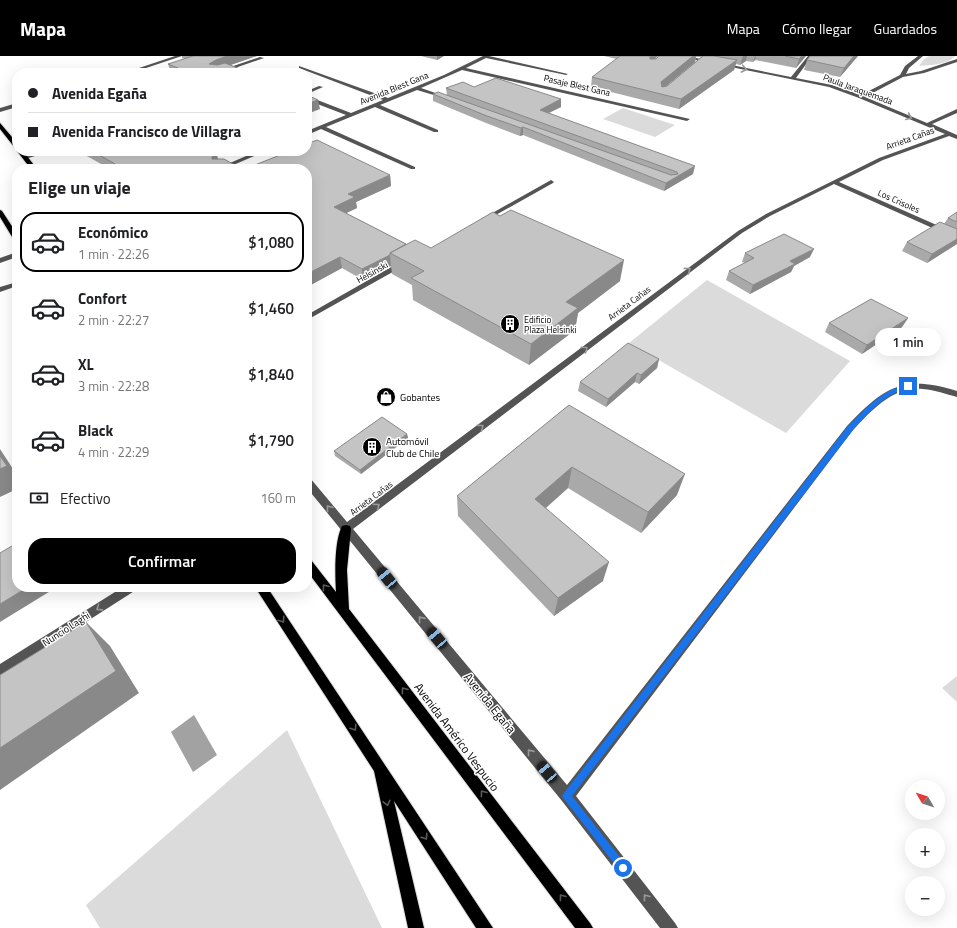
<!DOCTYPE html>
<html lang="es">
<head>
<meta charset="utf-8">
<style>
  :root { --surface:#fff; --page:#f2f2f2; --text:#202124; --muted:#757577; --line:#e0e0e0; --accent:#000 }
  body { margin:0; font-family:"Titillium Web",sans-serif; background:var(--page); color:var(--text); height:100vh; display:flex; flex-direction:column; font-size:15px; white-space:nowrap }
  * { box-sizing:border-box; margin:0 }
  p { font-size:13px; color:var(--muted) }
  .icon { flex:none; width:22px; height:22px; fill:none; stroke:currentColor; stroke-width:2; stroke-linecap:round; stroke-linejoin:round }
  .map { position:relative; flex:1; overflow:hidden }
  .sheet { position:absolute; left:12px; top:108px; width:300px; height:428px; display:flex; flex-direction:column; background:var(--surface); border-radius:16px; box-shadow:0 4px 16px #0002 }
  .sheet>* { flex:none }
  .hud { position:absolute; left:12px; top:12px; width:300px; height:88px; border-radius:16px; box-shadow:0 4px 16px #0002; display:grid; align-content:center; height:88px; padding:0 16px; background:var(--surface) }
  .needle { width:26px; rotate:309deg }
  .buttons { position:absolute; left:905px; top:724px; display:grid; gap:8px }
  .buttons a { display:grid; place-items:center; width:40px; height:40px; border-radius:50%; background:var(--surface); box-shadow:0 4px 16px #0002; font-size:20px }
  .end { position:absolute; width:18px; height:18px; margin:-9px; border:5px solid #1a73e8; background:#fff; box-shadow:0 0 0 2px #fff }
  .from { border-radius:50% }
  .bubble { position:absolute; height:28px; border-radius:14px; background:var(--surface); box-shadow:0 4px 16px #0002; font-size:13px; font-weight:600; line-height:28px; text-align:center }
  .car { position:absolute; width:12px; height:24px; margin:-12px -6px; border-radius:5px; box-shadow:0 0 3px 1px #0007; background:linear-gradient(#222 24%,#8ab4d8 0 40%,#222 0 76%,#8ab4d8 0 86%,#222 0) }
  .hud b { display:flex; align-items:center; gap:14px; height:38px; font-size:15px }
  .hud b+b { border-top:1px solid var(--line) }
  .hud i { width:10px; height:10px; background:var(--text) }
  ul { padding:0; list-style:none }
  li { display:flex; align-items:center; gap:12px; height:60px; margin:0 8px 6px; padding:0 8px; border:2px solid transparent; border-radius:16px }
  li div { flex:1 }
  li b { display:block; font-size:15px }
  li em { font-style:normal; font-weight:600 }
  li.active { border-color:var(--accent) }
  li>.icon { width:36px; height:36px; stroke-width:1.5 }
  h2 { padding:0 16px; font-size:18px; line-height:48px }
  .pay { display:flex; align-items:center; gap:10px; height:44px; padding:0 16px; font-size:15px }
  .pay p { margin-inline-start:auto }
  .cta { display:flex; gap:8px; margin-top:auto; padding:8px 16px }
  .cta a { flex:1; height:46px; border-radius:16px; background:var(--accent); color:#fff; font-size:16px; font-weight:600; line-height:46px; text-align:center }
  header { display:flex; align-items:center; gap:24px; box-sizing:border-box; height:56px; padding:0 20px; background:var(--accent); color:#fff }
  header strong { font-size:19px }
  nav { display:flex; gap:22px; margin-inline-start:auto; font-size:14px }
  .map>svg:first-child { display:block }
  .green { fill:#dbdbdb }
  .water { fill:#a2a2a2 }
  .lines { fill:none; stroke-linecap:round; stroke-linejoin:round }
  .major-casing { stroke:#dbdbdb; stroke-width:2 }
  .minor { fill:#545454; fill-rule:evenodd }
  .major { fill:#000; fill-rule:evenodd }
  .wall { fill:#a9a9a9; fill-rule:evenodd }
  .shaded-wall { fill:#898989 }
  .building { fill:#c4c4c4; stroke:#898989 }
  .oneway { stroke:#989898 }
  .oneway2 { stroke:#595959 }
  .route { fill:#1a73e8 }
  .labels { text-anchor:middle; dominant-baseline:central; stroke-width:3; stroke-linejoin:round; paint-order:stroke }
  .far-street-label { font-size:9px; fill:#000; stroke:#fff }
  .far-poi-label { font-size:9px; fill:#000; stroke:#fff; text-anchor:start }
  .poi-label { font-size:10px; fill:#000; stroke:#fff; text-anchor:start }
  .street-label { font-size:10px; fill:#000; stroke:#fff }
  .near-street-label { font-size:12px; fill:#000; stroke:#fff }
</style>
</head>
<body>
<header>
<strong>Mapa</strong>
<nav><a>Mapa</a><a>Cómo llegar</a><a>Guardados</a></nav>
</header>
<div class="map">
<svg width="957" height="872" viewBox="0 0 957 872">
  <rect width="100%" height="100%" fill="#fff"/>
  <path class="green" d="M929,0H955C948,9 930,9 919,10L923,4Z
    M623,52L675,69L655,81L603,63Z
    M707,224L850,305L786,377L629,287Z
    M957,620V646L942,632Z
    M287,674L382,872H100L86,849Z"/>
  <path class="water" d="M194,659L217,699L193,716L171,676Z"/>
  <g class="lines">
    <g class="major-casing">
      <path id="major" d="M0,67L17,87V93L15,92L0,73Z
        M17,95H23L37,113H31Z
        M0,154L2,155L17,178V186L14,184L0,161Z
        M346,469L350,470L351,473L347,514L349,553L590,867L593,872H575L307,515V502L311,504L336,536C335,518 334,486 342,470Z
        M255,531H267L493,872H476L394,745L424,872H408L374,715Z"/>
    </g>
    <path class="minor" d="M175,0H182L131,17H124Z
      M483,0H489L568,18L566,19L486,2L466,12L690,63L687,65L462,14L421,32L447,41V43L417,34L380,49L438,74V76H434L375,51L326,71L415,111V113H411L321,73L307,79V75L346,59L307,44V40L351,57L383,44L299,12V10L388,42L444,19Z
      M677,0H686L791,21L808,0H812L796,22L832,29L861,39L900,19L905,10L918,0H923L909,12L906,18L921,15L957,3V6L924,17L903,21L865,41L927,67L957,53V57L932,68L957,79V83L949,80L883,104L839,126L957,178V183L834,128L770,160L742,177L353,473L567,729L847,370C884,331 903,318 957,335V341C946,338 935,334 923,333C893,330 872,354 853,374L576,740L675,867L678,872H660L562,745L307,432V421L310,422L347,466L738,175L766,158L879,102L945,78L859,42L829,31Z
      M260,1L264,2L220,17H213Z
      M319,30L323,31L307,38V35Z
      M17,47V51L0,56V52Z
      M42,95H52L25,103L22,101Z
      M258,95H266L224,113H216Z
      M551,124L554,126L553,127L485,165L480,164Z
      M17,196V201L0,207V202Z
      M400,206H403L407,208L307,264V259Z
      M17,226V230L0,236V231Z
      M123,531H138L136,534L0,621V608Z"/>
    <use href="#major" class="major"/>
  </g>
  <path class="wall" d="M182,0H257L230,9L250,17H171L168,8L185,3L182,2Z
    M421,0H444L437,4Z
    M604,0H658L655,3H656L659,0H806L796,12L755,4L753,6L746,5L740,9L736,8L734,14L679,53L591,31L592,21L617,3ZM696,1H701L667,30H666L695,6Z
    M858,0L840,21L804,14L807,4Z
    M474,31L561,43V51L549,57L693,118L664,135L523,79L520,80L486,67L433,45V38L447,39L446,32Z
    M78,95H208L218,103L242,113H110Z
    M307,113L390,119L391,130L356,146L357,152L346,157L406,188L431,192L620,225L578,257L575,274L529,309L413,244L412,229L392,218L391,210L363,224L342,212L307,231Z
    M957,156V188L927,207L902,195L907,186L944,168L948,162Z
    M745,197L810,201L794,210L791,216L750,238L726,224L729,215L745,207L742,206Z
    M908,262L902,271L862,298L825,276L829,267Z
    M659,303L657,312L639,328L635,326L606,351L578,335L580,326Z
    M569,349L677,439L641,477L568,432L546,452L603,525L554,560L458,460L457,440Z
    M407,378L408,382L361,418L335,400L334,395Z"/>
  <path class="shaded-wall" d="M227,0H257L219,13L209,8L216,4Z
    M437,0H444L437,4Z
    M649,0H658L648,8Z
    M693,0H696L695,6L659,36L661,26Z
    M743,0H747L746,5L740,9Z
    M755,0H756L755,4L753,6Z
    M802,0H806L796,12L799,3Z
    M854,0H858L840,21L844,12Z
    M737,4L734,14L679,53L681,43Z
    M561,43V51L540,61V54Z
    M318,44L320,53L307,58V48Z
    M523,71V79L520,80L521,72Z
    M217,99L220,110L212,103V101Z
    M162,109L164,113H150Z
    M695,110L693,118L664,135L666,127Z
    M390,119L391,130L356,146L357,152L336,162L334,151L348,138Z
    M957,183V188L927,207L932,198Z
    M814,193L810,201L794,210L791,216L750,238L753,229L790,205Z
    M390,199L391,210L363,224L362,213Z
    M340,201L342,212L307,231V218Z
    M624,204L620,225L578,257L575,274L529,309L531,288L566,246Z
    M908,262L902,271L862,298L867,289Z
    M659,303L657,312L639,328L641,319Z
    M637,317L635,326L606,351L608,343Z
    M407,378L408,382L361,418L360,414Z
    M0,393L17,419V433L0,441Z
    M572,411L568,432L533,463L535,443Z
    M685,418L677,439L641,477L648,456Z
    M609,506L603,525L554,560L558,542Z
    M28,531H57L0,566V548Z
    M86,566L110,590L139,637L0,734V692Z"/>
  <path class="building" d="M193,0H227L216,4L209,8L217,9L225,7L250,17H190L168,8Z
    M620,0H650V3H656L659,0H693L661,26L662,31L667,30L703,0H714L737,4L681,43L592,21Z
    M785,0H802L799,3Z
    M810,0H854L844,12L807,4Z
    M496,22L561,43L540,54L695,110L666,127L523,71L521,72L487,60L433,38L438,36L671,119L678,118L677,116L446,32L463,26L474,31Z
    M307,39L318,44L307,48Z
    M317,84L390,119L348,138L355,141L334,151L406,188L390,197V199L362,213L340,201L307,218V147H310V144L307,143V113H245L290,95H307V88Z
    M92,95H208L217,99L212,101V103H224L242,113H170L162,109L150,113H124Z
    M511,154L624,204L566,246L578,252L531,288L411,222L424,215L390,197L415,184L431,192L493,156L500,160Z
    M957,156V166L948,162Z
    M940,166L957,173V183L932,198L907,186Z
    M784,178L814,193L790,205L795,208L753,229L729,215L754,202L745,197Z
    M871,243L908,262L867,289L829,267Z
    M628,287L659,303L641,319L637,317L608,343L580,326Z
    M569,349L685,418L648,456L572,411L535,443L609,506L558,542L457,440Z
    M382,361L407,378L360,414L334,395Z
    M0,400L7,410L0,413Z
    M17,487V531H28L0,548V497Z
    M86,566L116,615L0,692V619Z"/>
  <defs><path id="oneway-chevron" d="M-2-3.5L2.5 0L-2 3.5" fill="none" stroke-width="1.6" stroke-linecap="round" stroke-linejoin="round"/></defs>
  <g class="oneway">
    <use href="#oneway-chevron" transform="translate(744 13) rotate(11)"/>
    <use href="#oneway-chevron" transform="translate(909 61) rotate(23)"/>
    <use href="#oneway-chevron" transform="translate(688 214) rotate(-37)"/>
    <use href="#oneway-chevron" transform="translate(585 293) rotate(-37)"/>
    <use href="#oneway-chevron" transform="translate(481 371) rotate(-37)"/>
    <use href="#oneway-chevron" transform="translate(377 450) rotate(-37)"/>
    <use href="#oneway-chevron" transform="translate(329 452) rotate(-129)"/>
    <use href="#oneway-chevron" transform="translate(99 552) rotate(147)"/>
    <use href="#oneway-chevron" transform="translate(421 563) rotate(-129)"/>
    <use href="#oneway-chevron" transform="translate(530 696) rotate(-129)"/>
    <use href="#oneway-chevron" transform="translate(646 841) rotate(-128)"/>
  </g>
  <g class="oneway2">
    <use href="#oneway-chevron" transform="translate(325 531) rotate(-127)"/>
    <use href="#oneway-chevron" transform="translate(282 564) rotate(56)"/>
    <use href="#oneway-chevron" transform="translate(404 634) rotate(-127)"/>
    <use href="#oneway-chevron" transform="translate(354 672) rotate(56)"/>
    <use href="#oneway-chevron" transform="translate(483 737) rotate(-127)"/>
    <use href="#oneway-chevron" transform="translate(387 747) rotate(77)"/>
    <use href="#oneway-chevron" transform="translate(425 781) rotate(57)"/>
    <use href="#oneway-chevron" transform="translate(562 841) rotate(-127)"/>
  </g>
  <path class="route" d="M908,328H910V331C885,338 870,355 853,374L572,740L626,809L628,812L626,815L623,817L620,815L564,743L562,740L564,737L848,370C866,352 882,334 908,328Z"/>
  <defs>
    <g id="building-disc" transform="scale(1)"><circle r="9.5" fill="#000" stroke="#fff"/><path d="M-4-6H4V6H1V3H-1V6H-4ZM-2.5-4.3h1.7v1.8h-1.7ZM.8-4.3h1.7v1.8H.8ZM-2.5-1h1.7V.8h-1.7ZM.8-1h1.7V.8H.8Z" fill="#fff"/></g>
    <g id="shop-disc" transform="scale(1)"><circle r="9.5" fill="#000" stroke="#fff"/><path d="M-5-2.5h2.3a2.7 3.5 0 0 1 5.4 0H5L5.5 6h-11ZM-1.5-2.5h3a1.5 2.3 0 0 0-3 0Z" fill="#fff"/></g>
  </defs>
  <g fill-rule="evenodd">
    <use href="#building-disc" x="510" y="268"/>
    <use href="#shop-disc" x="386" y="341"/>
    <use href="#building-disc" x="372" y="391"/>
  </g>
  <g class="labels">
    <g class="far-street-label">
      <text transform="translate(577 29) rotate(13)">Pasaje Blest Gana</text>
      <text transform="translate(394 32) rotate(-22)">Avenida Blest Gana</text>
      <text transform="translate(858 33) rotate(20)">Paula Jaraquemada</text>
      <text transform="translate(910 82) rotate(-20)">Arrieta Cañas</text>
      <text transform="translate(899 145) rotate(24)">Los Crisoles</text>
      <text transform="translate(372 216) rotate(-29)">Helsinski</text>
      <text transform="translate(629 247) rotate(-37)">Arrieta Cañas</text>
      <text transform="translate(371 442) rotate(-37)">Arrieta Cañas</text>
    </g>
    <g class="far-poi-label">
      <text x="524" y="263">Edificio<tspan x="524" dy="10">Plaza Helsinki</tspan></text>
    </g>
    <g class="poi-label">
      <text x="400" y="341">Gobantes</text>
      <text x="386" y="385">Automóvil<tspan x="386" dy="12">Club de Chile</tspan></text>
    </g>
    <g class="street-label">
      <text transform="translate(66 573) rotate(-33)">Nuncio Laghi</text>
    </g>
    <g class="near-street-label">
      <text transform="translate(490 647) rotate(51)">Avenida Egaña</text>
      <text transform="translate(457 681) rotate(53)">Avenida Américo Vespucio</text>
    </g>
  </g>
</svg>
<div class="buttons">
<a><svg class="needle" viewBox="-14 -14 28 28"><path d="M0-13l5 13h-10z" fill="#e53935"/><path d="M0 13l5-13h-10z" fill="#757577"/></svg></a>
<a>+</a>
<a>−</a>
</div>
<i class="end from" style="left:623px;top:812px"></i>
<i class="end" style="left:908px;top:330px"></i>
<div class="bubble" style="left:875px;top:272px;width:66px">1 min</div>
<i class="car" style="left:387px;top:522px;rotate:321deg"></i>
<i class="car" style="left:437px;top:582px;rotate:320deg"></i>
<i class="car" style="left:547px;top:716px;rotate:320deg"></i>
<div class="hud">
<b><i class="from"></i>Avenida Egaña</b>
<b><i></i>Avenida Francisco de Villagra</b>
</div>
<section class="sheet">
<h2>Elige un viaje</h2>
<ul>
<li class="active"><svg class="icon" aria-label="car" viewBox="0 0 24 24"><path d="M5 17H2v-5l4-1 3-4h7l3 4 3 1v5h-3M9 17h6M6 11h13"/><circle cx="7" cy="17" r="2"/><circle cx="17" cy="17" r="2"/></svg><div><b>Económico</b><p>1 min · 22:26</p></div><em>$1,080</em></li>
<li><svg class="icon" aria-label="car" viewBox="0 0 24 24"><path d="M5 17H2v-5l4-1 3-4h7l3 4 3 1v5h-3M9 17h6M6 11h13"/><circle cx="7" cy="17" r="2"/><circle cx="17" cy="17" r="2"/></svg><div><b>Confort</b><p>2 min · 22:27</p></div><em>$1,460</em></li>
<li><svg class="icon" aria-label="car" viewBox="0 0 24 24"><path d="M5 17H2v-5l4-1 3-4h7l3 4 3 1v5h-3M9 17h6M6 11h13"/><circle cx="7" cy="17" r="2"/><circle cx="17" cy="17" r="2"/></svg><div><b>XL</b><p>3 min · 22:28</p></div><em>$1,840</em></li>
<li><svg class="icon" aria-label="car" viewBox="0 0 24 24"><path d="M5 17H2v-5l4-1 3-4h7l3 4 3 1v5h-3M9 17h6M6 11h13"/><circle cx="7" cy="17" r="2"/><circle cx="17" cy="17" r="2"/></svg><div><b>Black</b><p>4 min · 22:29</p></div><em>$1,790</em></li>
</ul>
<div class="pay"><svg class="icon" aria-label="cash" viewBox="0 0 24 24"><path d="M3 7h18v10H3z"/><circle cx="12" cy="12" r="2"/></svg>Efectivo<p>160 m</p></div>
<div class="cta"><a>Confirmar</a></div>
</section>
</div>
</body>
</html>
